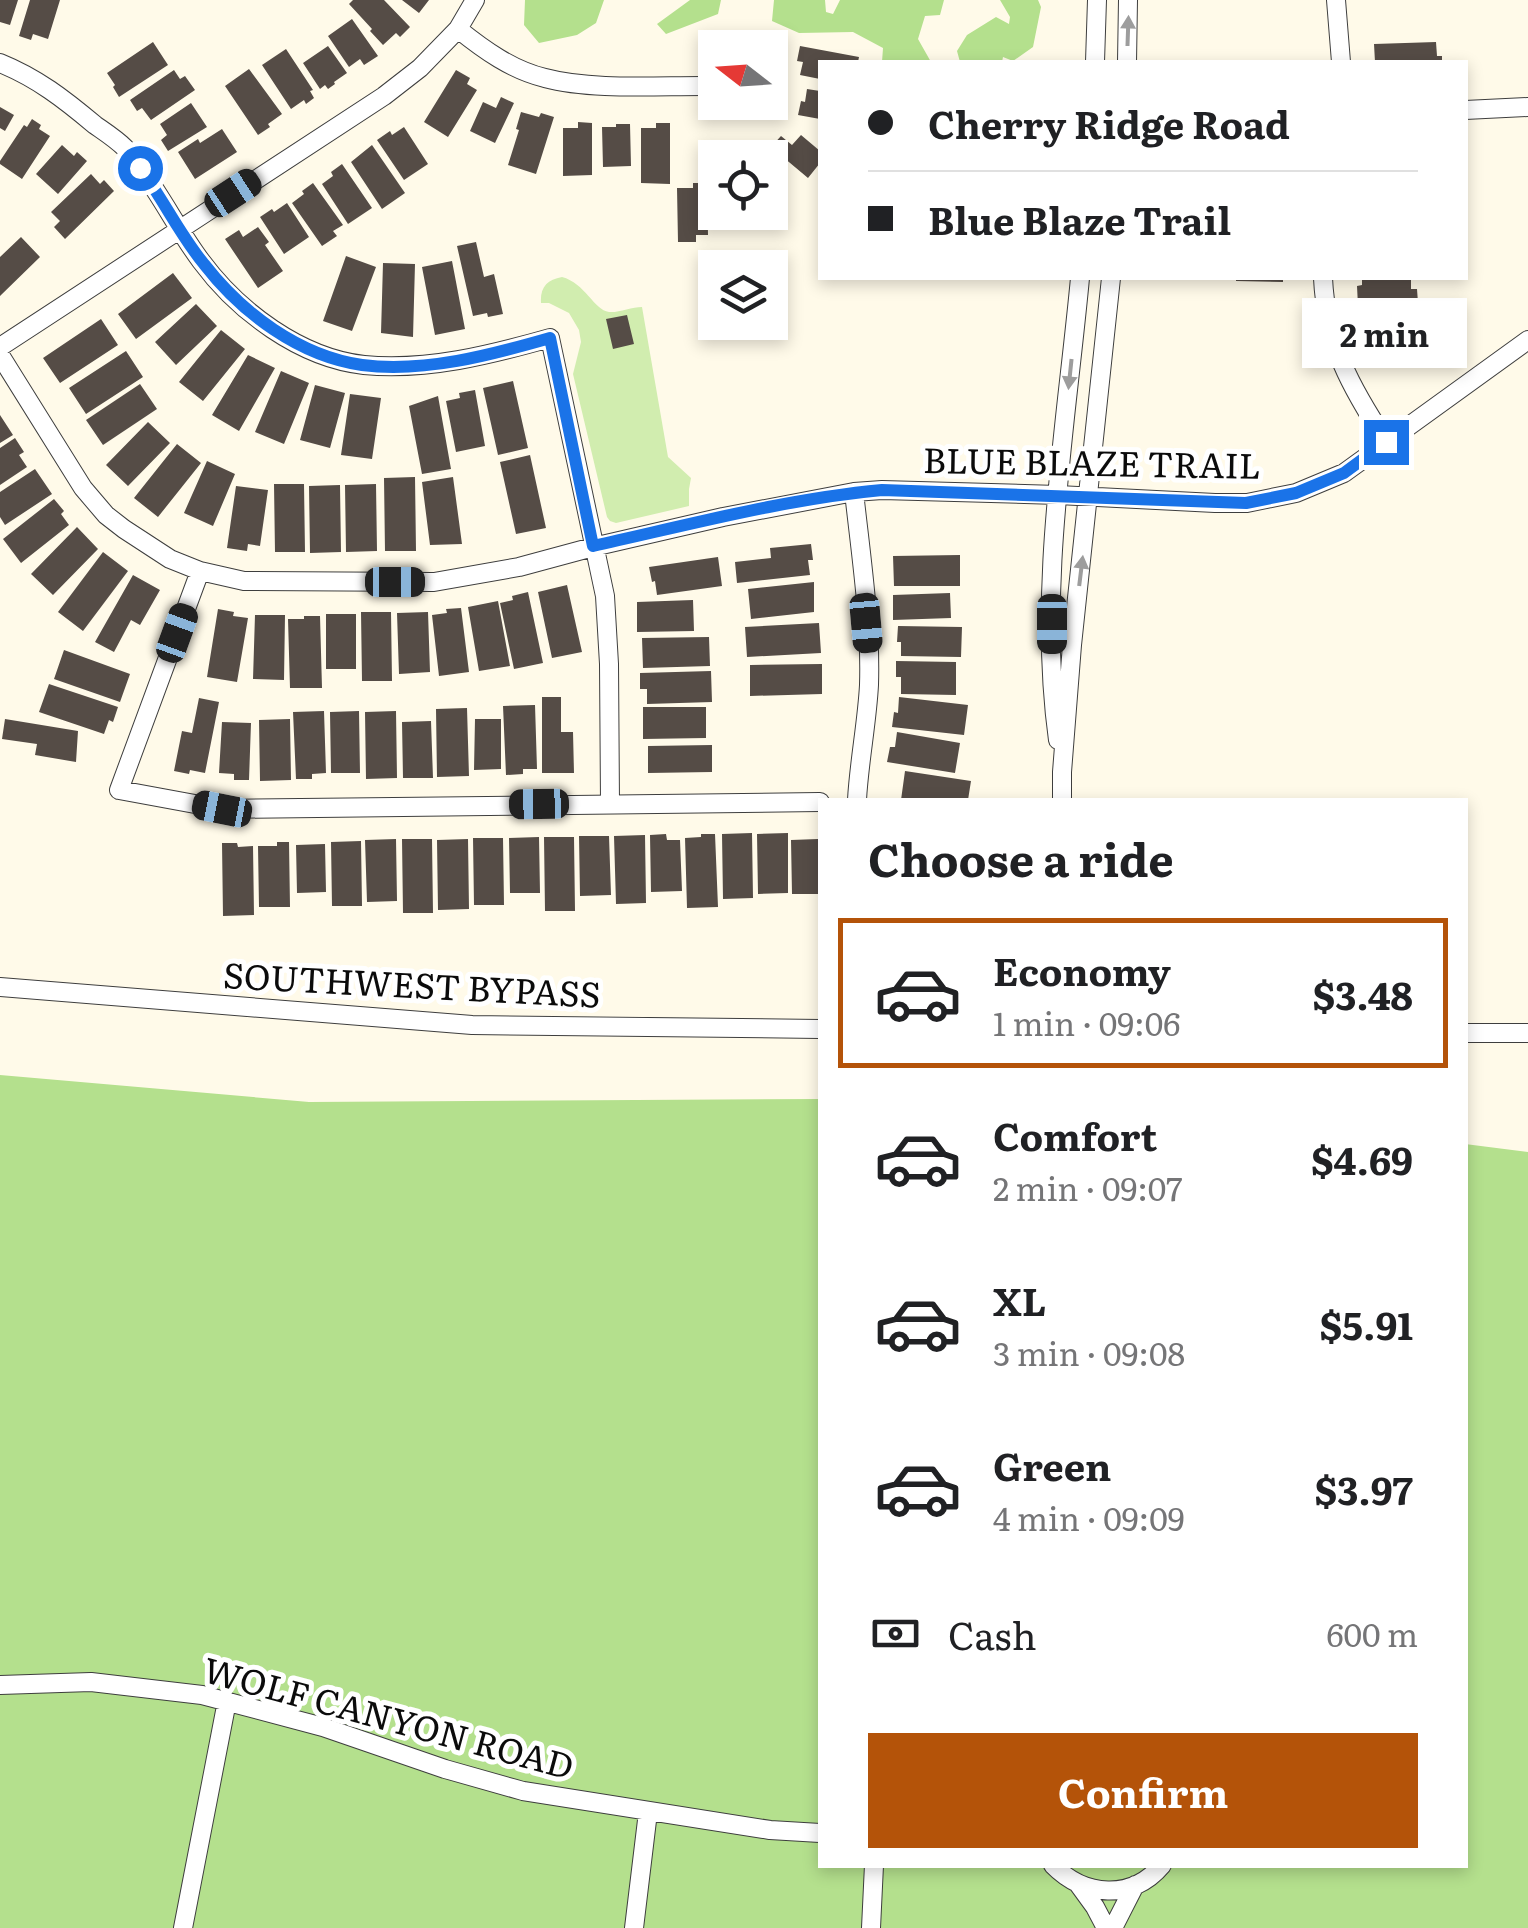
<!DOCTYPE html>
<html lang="en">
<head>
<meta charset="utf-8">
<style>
  :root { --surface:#fff; --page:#f6f6f6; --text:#202124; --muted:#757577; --line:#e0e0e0; --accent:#b45309 }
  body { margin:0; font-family:Literata,serif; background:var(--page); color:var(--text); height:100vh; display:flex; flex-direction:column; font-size:38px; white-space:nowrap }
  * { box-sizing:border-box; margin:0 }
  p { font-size:32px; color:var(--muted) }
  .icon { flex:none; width:55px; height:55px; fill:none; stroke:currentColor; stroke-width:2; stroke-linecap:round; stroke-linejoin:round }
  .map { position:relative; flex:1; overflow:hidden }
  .details { position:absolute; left:818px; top:798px; width:650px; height:1070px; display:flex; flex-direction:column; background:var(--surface); border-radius:0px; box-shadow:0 5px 15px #0003 }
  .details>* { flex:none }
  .banner { position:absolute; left:818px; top:60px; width:650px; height:220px; border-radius:0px; box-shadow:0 5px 15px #0003; display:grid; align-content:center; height:220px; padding:0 50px; background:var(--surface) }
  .needle { width:65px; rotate:287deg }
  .controls { position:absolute; left:698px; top:30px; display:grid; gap:20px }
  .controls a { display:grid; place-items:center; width:90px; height:90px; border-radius:0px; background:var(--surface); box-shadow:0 5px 15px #0003; font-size:50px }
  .end { position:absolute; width:45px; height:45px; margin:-22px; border:12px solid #1a73e8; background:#fff; box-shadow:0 0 0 5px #fff }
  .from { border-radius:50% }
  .bubble { position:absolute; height:70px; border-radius:0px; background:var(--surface); box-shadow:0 5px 15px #0003; font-size:32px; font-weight:700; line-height:70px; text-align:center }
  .car { position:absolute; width:30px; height:60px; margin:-30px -15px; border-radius:12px; box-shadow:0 0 8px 2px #0007; background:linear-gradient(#222 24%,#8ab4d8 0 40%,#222 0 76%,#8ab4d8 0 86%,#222 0) }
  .banner b { display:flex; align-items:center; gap:35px; height:95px; font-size:38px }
  .banner b+b { border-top:2px solid var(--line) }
  .banner i { width:25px; height:25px; background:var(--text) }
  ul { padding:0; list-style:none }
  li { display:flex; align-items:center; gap:30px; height:150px; margin:0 20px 15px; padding:0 30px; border:5px solid transparent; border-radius:0px }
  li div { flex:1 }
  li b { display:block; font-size:38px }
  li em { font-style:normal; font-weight:700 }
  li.on { border-color:var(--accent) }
  li>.icon { width:90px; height:90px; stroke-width:1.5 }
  h2 { padding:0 50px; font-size:45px; line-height:120px }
  .pay { display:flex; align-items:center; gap:25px; height:110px; padding:0 50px; font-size:38px }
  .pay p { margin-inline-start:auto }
  .cta { display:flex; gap:20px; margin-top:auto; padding:20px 50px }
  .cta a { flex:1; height:115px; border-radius:0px; background:var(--accent); color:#fff; font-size:40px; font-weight:700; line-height:115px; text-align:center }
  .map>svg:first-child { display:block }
  .green { fill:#d1edaf }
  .forest { fill:#b4e08d }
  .building { fill:#554c46 }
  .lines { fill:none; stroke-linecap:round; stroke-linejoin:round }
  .minor-casing { stroke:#3e3e3e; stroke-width:20 }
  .minor { stroke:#fff; stroke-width:18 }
  .oneway { fill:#9d9d9d }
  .route { stroke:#1a73e8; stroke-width:12 }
  .labels { text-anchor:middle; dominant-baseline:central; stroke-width:10; stroke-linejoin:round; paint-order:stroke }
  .street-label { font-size:35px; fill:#0b0b0b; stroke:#fff }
</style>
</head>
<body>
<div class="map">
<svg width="1528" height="1928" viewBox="0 0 1528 1928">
  <rect width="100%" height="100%" fill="#fffae9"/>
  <path class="green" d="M562,277C585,283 594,310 609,312C618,313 632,307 642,307L668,457L691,478L689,489V506L616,523L610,521L607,517L573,374L581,342L579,330L569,313L549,303H541C540,287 547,280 562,277Z"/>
  <path class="forest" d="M525,0H604L596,23L577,35L539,43L524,25Z
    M690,0H721L718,14L666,34L657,24Z
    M774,0H825L826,12L833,14L840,0H944L940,15L925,16L918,39L931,62H882L883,48L853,32L799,33L772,21Z
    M1000,0H1038L1041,7L1033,47L1013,61L1003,57L1002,62H960L957,51L967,35L996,17L1009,24L1010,17Z
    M0,1075L309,1102L820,1099V1865H1465V1144L1528,1152V1928H0Z"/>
  <path class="building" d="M0,0H18L10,25L0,22Z
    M30,0H60L48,39L33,34L31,40L19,36Z
    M353,0H384L410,27L400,37L396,33L383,45L370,31L372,29L349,4Z
    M402,0H429L419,13Z
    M352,19L378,56L364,65L360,59L349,67L328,36Z
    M153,42L168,65L119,97L113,87L115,85L107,73Z
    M1436,42L1437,56H1442V62H1375L1374,44Z
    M328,46L347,73L334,82L335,84L328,89L325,85L320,89L303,63Z
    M800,46L859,57L858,62H820V79L800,75L803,62L797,61Z
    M286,49L313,90L310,91L314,98L306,104L304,100L291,109L262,65Z
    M249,69L282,114L268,124L270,127L258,135L225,86Z
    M174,70L180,79L185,76L195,90L151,120L142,108L137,111L130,100Z
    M456,70L470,78L467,84L477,90L448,137L424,122Z
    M807,89L820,91V119L798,115L801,101L805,102Z
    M501,97L514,103L495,143L470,131L483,102L496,108Z
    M191,103L207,127L168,151L161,140L167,135L160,124Z
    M0,107L14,115L5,131L0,128Z
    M521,112L539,117L541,113L554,117L536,174L508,165L519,130L516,129Z
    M32,119L41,125L39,129L50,136L22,179L0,164V161L24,125L27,127Z
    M578,122L592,123V175L563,176V128H578Z
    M656,123H670V184L641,183V128H656Z
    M616,124H630L631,166L603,167L602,127H616Z
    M404,127L428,164L404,180L377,140L390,131L392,135Z
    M222,129L237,152L195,179L178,152L198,139L200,143Z
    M801,135L820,151V163L808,178L771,147L781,136L792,145Z
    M62,145L74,156L77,152L87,161L58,194L36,174Z
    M372,145L405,193L382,209L351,162Z
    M342,164L372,208L348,224L322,184L333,176L331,172Z
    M91,174L100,184L104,180L114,191L65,239L54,227L60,221L51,212Z
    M313,183L343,225L333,231L337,236L322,246L292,203L304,194L302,191Z
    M693,183H707L708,235H696V242H678L677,188H693Z
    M287,203L309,237L284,254L260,217L272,209L274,212Z
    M258,227L269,242L265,245L283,271L258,288L225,239L239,230L243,237Z
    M21,237L40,257L0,296V257Z
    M476,242L484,277L494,274L503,314L488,317L487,313L473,316L457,246Z
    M346,256L376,267L352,331L323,321Z
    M452,261L465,329L435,335L422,267Z
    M383,263L415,264L413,337L381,333Z
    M173,273L192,298L136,339L118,314Z
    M1236,278H1283V282L1236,281Z
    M1362,278H1411V289H1417L1418,303L1358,306L1357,286L1362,285Z
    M196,304L217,326L176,365L155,342Z
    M627,315L634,344L613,349L606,319Z
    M101,319L118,345L60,383L43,358Z
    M221,330L245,349L203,401L179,382Z
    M126,351L143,377L86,414L69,388Z
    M248,355L275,368L239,431L212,415Z
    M281,371L309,383L284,444L255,432Z
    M513,381L528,448L498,455L483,388Z
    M140,384L157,409L103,445L86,420Z
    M315,385L345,393L330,448L300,440Z
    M475,390L485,446L456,452L446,401L460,398L459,393Z
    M350,394L381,398L372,459L341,455Z
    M438,396L451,469L422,474L409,406Z
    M0,415L13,435L0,443Z
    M148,422L170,443L128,486L106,465Z
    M15,438L24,452L19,455L27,467L0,485V448Z
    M177,444L201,463L158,517L134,498Z
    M530,455L546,528L516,534L500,462Z
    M207,461L235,474L213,526L184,513Z
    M35,469L52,494L5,525L0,517V492Z
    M415,477L416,551H385L384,478Z
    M453,477L462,544L430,545L422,482Z
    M274,484H304L305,552H275Z
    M376,484L377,551L346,552L345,485Z
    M340,485L341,552L310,553L309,486Z
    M236,486L268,490L260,546L248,544L247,551L227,548Z
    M54,499L64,511L61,514L69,525L21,563L3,539Z
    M77,527L98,549L53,595L31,574Z
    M811,544L813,560H808L810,575L737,583L735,562L771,558L770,548Z
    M103,552L128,571L83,631L58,612Z
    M960,555V586H894L893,556Z
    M718,557L722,586L657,595L655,581L652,582L649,567Z
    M133,575L160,590L140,625L131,620L114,652L95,642Z
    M814,582V612L751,619L748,589Z
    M567,585L582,652L552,658L538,592Z
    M528,592L543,663L514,669L500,603L513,600L512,596Z
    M950,593L951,618L893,620V595Z
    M693,600L694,631L637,632V602Z
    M498,601L510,666L479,671L468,607Z
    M461,608L469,672L439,676L432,615L447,613L446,609Z
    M218,609L234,612L233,616L248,618L237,682L207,677Z
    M361,612H391L392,681H362Z
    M428,612L430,672L399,674L397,613Z
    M326,614H356V669H326Z
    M255,615H285L284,680L253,679Z
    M304,616H320L322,688H290L288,619H304Z
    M819,623L821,653L747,657L745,627Z
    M898,626L962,627L961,657L901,656V642H897Z
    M709,637L710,666L643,668L642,638Z
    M64,650L130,674L120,702L54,679Z
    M896,661L956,662V695L901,694V677H896Z
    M822,664V694L750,696V665Z
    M711,671L712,702L647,704V689H640V673Z
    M49,684L118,707L113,722L109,720L104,734L39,712Z
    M542,697H561V732H573L574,773H542Z
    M899,697L968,705L964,735L892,727L894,712L898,713Z
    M199,698L219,702L205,773L190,770L189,774L174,771L182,731L192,733Z
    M535,705L537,769H523V774L506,775L503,706Z
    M643,707H706V738L643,739Z
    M467,708L469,776L437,777L436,709Z
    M324,711L326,773L312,774V779H296L293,712Z
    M359,711L360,773H331L330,712Z
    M396,711L397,778L366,779L365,712Z
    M5,719L78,731L76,762L35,755L37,744L2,739Z
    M290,719L291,780L260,781L259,720Z
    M475,719H501V769L474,770Z
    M431,721L433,778H403L402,722Z
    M222,722L251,723L249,780H234V774L219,773Z
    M897,732L960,743L955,773L887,762L890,747H895Z
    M712,745V772L648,773V746Z
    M905,771L971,781L968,800H901Z
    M752,833L753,898L723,899L722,834Z
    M788,833V893L758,894L757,834Z
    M666,834L667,840H680L682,891L651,892L650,835Z
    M701,834H715L718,907L687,908L685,838L701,837Z
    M645,835L646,903L616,904L614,836Z
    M579,836H609L611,895L580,896Z
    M539,837L540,893H510L509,838Z
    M544,837H574L575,911H545Z
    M473,838H503L504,905H474Z
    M396,839L397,901L367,902L365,840Z
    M402,839H432L433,913H403Z
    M468,839L469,909L438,910L437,840Z
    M818,839L819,894H792L791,840Z
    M361,841L362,906H332L331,842Z
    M277,842H289L290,907H259L258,846H277Z
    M222,843H237L238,847L253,846L254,915L223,916Z
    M325,844L326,892L297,893L296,845Z"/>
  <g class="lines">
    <g class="minor-casing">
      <path id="minor" d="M1336,0L1341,62
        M458,29C484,50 512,70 545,78C593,91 664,85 715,86
        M1095,62L1097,0
        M1127,62L1128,0
        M0,63C37,78 64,99 95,125C105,132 116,139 125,148C132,155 137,164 143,172C164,201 180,233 201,261C238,311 300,358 364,365C427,371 490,355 550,338L605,596L609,664L610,803
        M1465,110L1528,107
        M1323,278C1326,343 1351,388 1386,441
        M0,347L384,96L420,68L458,29L475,0
        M0,355L83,488L106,515L124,529L170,559L200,571L244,581L434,582L519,567L593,547L723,517L854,492L882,490L1058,495L1215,503H1247L1296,493L1344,473L1528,340
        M854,492C861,556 871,621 869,685C867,723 859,762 857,800
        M200,571L119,790L222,809L820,802
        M1058,740C1037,590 1066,428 1080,278
        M1062,800V772L1072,645L1111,278
        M0,987L472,1025L820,1029
        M1465,1033H1528
        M0,1685L91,1682L202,1695L323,1727L445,1769L523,1791L770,1830L820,1833
        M1053,1865C1084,1897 1132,1901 1162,1865
        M1079,1885L1095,1907L1106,1928
        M183,1928L227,1701
        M634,1928L648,1812
        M871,1928L874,1865
        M1113,1928L1135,1885"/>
    </g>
    <use href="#minor" class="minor"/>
  </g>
  <defs><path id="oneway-solid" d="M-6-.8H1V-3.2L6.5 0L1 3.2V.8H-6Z" transform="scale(2.5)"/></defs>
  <g class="oneway">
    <use href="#oneway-solid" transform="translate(1128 31) rotate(-88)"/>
    <use href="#oneway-solid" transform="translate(1070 374) rotate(96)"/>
    <use href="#oneway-solid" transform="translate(1081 571) rotate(-83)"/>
  </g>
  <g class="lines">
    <path class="route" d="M140,168C163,199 180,235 204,264C242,313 299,356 362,365C424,373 491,355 550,338L593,546C688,525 785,499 882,490L1246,503L1296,493L1344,473L1386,442"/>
  </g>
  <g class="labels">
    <g class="street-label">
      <text transform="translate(1092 461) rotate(1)">BLUE BLAZE TRAIL</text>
      <text transform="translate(412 983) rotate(3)">SOUTHWEST BYPASS</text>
      <text transform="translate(389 1716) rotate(15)">WOLF CANYON ROAD</text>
    </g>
  </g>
</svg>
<div class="controls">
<a><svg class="needle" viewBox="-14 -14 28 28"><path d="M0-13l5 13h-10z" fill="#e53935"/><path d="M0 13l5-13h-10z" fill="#757577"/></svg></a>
<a><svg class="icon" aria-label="locate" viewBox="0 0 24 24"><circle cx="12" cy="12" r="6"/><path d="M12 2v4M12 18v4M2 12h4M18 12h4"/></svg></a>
<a><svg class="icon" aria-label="layers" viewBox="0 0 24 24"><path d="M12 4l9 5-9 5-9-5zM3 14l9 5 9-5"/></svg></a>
</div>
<i class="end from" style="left:140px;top:168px"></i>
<i class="end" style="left:1386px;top:442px"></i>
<div class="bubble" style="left:1302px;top:298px;width:165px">2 min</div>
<i class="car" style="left:233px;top:193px;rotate:57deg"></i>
<i class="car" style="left:395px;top:582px;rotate:90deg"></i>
<i class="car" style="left:866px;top:623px;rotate:175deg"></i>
<i class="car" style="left:1052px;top:624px;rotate:180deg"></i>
<i class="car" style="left:177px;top:633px;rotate:20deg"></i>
<i class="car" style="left:539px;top:804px;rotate:269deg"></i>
<i class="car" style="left:222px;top:809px;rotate:281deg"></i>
<div class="banner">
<b><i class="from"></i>Cherry Ridge Road</b>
<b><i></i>Blue Blaze Trail</b>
</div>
<section class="details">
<h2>Choose a ride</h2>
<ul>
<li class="on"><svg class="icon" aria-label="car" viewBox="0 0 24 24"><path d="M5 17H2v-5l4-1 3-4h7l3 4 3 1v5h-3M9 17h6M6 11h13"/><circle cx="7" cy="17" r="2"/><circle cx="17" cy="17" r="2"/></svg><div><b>Economy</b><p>1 min · 09:06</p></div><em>$3.48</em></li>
<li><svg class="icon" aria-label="car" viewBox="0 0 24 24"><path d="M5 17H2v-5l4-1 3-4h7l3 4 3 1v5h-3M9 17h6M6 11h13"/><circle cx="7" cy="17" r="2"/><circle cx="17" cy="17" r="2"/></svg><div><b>Comfort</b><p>2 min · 09:07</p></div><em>$4.69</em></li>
<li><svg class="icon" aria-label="car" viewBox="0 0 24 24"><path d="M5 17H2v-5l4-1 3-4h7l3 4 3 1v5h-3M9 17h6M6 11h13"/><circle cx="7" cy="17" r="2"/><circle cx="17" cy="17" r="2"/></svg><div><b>XL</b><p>3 min · 09:08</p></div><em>$5.91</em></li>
<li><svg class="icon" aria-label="car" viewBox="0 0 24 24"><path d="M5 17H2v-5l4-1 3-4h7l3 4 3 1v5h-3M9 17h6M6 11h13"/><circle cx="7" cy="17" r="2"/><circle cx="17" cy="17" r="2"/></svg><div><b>Green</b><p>4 min · 09:09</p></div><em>$3.97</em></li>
</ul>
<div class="pay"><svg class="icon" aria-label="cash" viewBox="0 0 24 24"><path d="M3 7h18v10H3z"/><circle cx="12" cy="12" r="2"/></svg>Cash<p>600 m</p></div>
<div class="cta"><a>Confirm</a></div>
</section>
</div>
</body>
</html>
